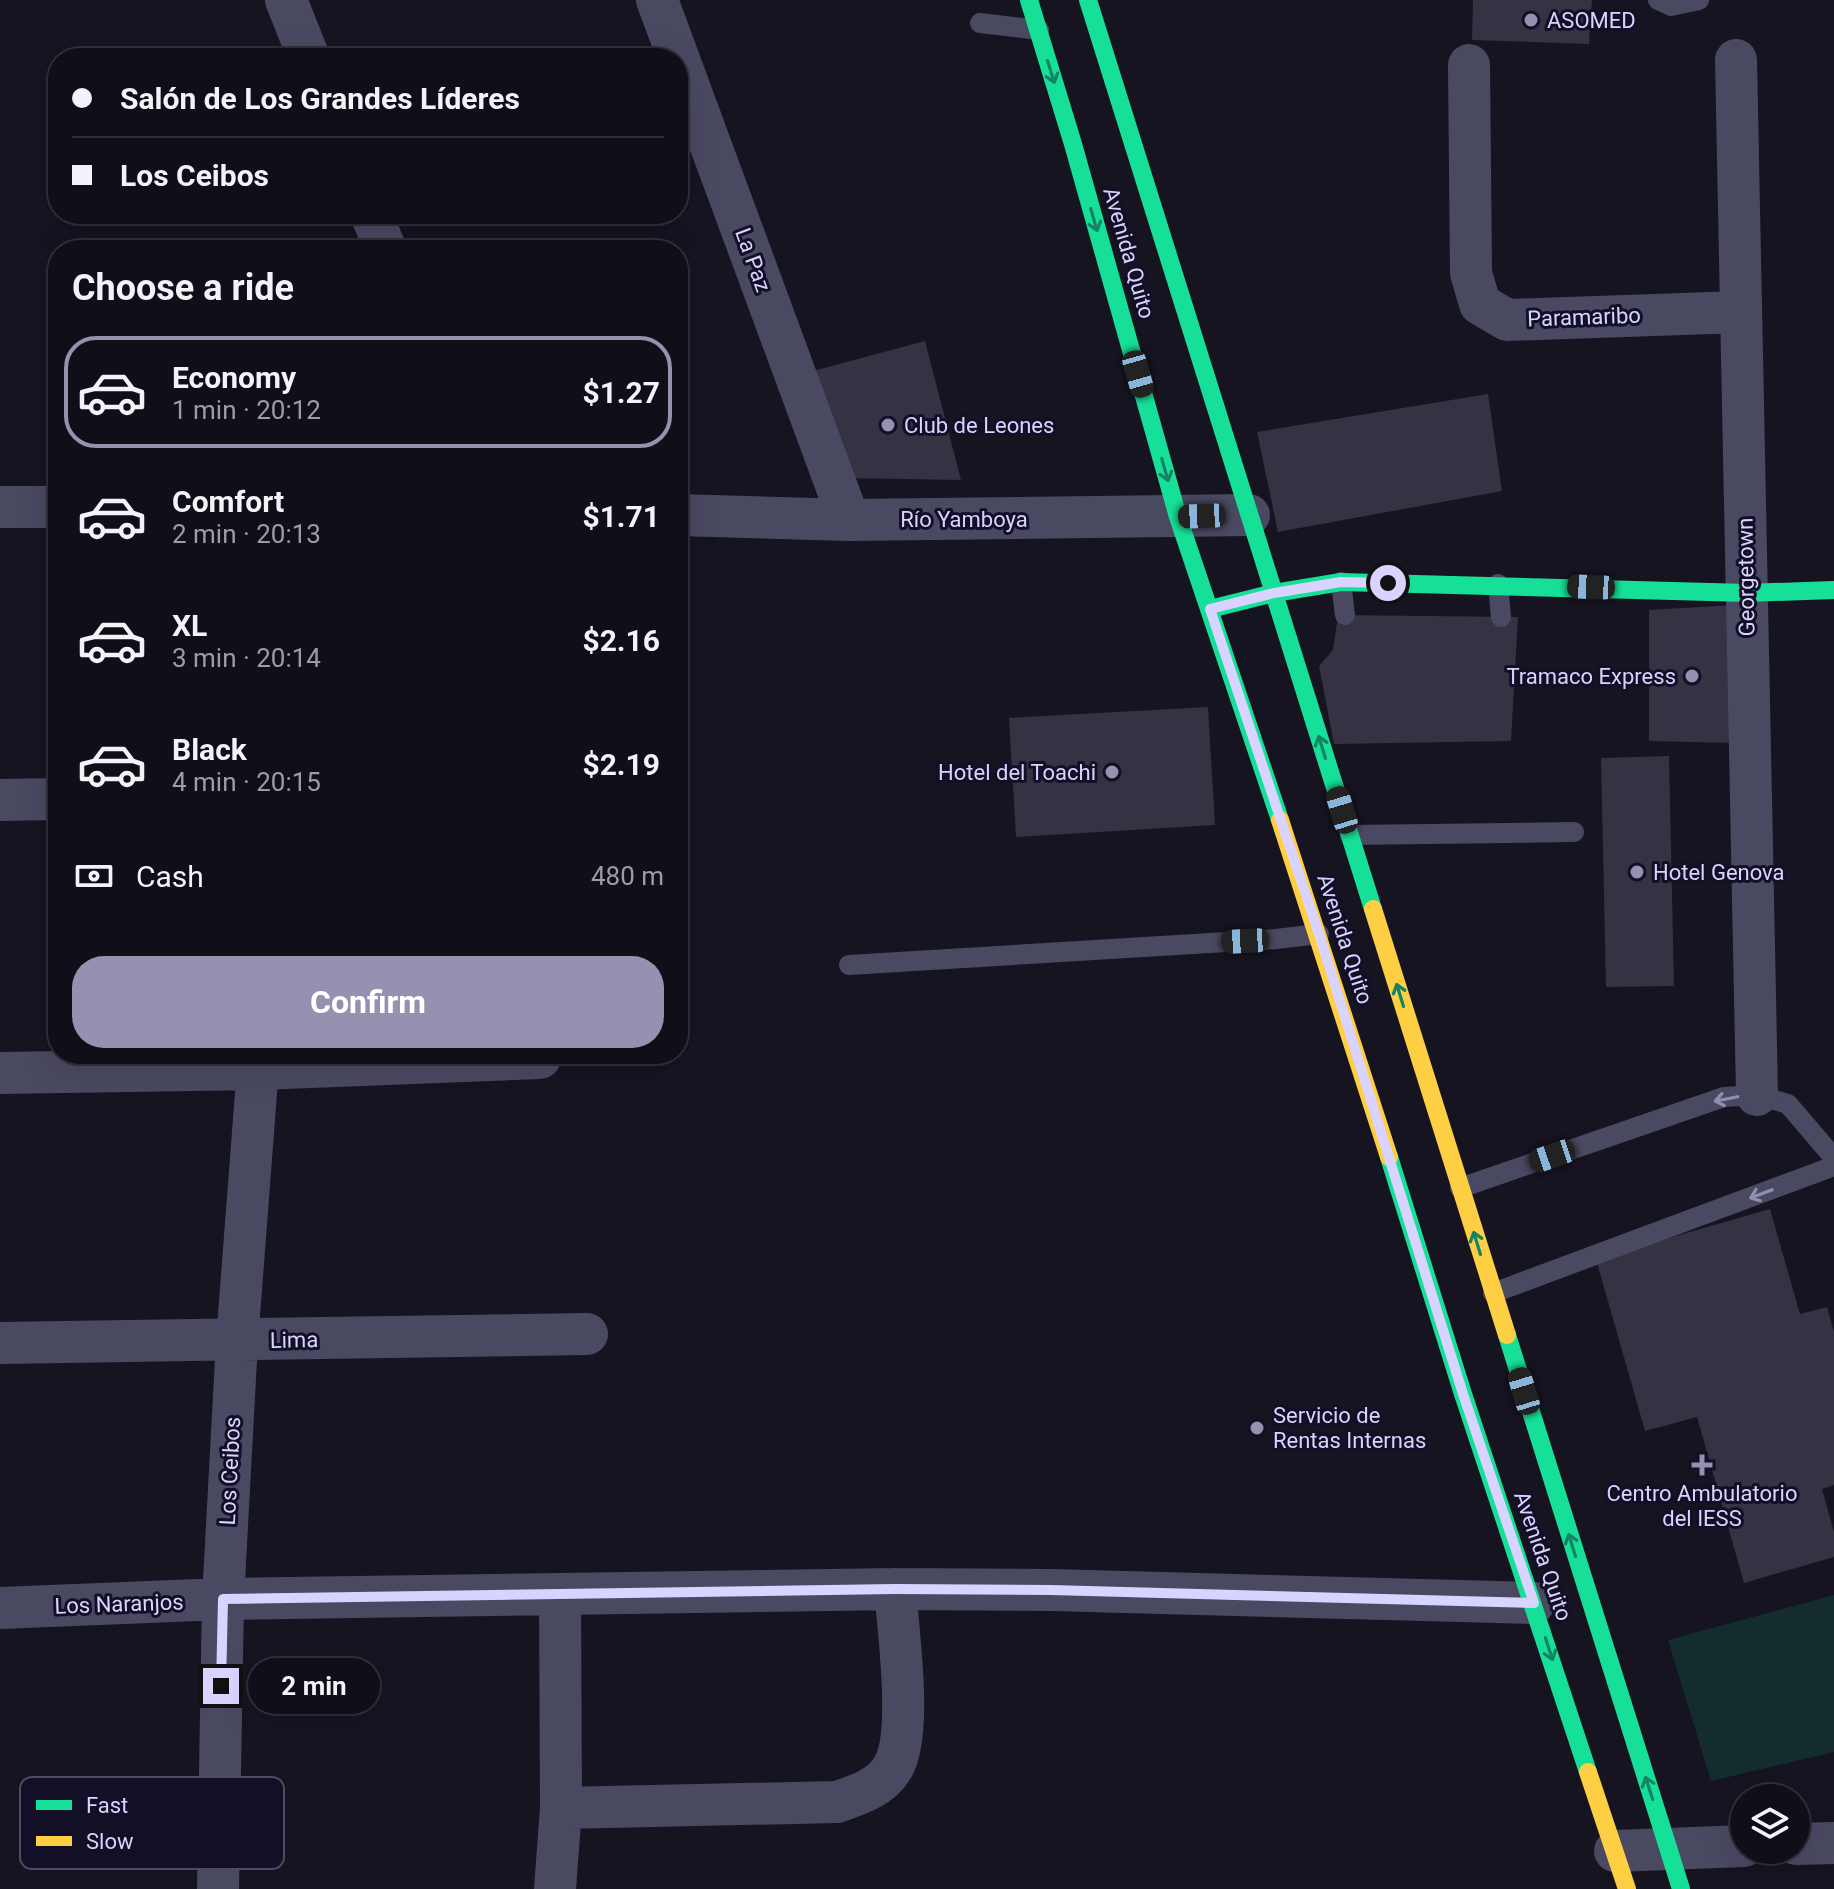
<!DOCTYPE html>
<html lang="en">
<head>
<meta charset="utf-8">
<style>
  :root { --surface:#100f19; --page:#191822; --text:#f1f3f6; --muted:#9c9ca2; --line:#302f38; --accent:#9591b1 }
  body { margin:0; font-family:Roboto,sans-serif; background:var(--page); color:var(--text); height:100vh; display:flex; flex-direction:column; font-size:30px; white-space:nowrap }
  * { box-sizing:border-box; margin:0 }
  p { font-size:26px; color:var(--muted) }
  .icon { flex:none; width:44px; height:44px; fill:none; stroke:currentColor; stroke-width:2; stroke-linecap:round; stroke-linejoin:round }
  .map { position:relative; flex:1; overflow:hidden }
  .sheet { position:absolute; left:48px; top:240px; width:640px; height:824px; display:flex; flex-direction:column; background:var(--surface); border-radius:32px; box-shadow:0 8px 32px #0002,0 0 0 2px var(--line) }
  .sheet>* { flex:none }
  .guide { position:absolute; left:48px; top:48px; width:640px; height:176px; border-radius:32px; box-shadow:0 8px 32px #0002,0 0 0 2px var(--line); display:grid; align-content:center; height:176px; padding:0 24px; background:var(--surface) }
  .buttons { position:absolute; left:1730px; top:1784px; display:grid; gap:16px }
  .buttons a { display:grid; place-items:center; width:80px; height:80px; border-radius:50%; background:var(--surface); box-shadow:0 8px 32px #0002,0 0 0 2px var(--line); font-size:40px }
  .end { position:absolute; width:36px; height:36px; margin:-18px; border:10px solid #d9d4ff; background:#111; box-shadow:0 0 0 4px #111 }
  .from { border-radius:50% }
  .bubble { position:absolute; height:56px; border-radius:28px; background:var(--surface); box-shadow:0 8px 32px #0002,0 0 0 2px var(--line); font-size:26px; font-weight:700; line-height:56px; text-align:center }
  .car { position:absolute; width:24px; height:48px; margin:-24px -12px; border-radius:10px; box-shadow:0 0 6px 2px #0007; background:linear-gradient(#222 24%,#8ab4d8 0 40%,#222 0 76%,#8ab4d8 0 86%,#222 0) }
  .guide b { display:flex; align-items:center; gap:28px; height:76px; font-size:30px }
  .guide b+b { border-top:2px solid var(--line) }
  .guide i { width:20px; height:20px; background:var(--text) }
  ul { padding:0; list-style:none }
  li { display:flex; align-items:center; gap:24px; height:112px; margin:0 16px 12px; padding:0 8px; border:4px solid transparent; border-radius:32px }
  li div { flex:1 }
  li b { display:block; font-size:30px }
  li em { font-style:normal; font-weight:700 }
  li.active { border-color:var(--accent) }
  li>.icon { width:72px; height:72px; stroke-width:1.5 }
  h2 { padding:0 24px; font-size:36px; line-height:96px }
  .pay { display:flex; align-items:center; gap:20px; height:88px; padding:0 24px; font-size:30px }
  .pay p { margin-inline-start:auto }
  .button { display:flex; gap:16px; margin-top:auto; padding:16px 24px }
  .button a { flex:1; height:92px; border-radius:32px; background:var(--accent); color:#fff; font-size:32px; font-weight:700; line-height:92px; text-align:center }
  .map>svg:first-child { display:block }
  .green { fill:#132c2d }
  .building { fill:#343243 }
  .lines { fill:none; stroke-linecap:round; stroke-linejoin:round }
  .lane { stroke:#4a4962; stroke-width:20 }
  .street { stroke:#4a4962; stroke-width:42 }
  .fast { stroke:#16e098; stroke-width:18 }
  .slow { stroke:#ffcf43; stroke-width:18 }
  .oneway { stroke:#158265 }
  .oneway2 { stroke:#928eb0 }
  .route { stroke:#d9d4ff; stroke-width:10 }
  .poi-dot { fill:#9591b1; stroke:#130f26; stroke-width:3 }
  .labels { text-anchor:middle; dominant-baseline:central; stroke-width:6; stroke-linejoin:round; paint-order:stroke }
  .poi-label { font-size:22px; fill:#d9d4ff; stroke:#130f26; text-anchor:start }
  .street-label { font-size:22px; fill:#d9d4ff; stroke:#130f26 }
  .key { fill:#130f26; stroke:#4e4a67; stroke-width:2 }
  .key-label { font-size:22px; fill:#d9d4ff }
</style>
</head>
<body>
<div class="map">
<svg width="1834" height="1889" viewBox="0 0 1834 1889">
  <rect width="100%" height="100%" fill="#161421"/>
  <path class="green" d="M1834,1595V1752L1711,1781L1668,1640Z"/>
  <path class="building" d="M1473,0H1592L1589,44L1472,40Z
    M925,341L961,480L847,478L813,371Z
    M1488,394L1502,491L1278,532L1257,432Z
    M1734,605V743L1649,741V610Z
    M1338,615L1518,617L1511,741L1334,744L1319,666L1333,650Z
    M1208,707L1215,825L1016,837L1009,718Z
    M1669,756L1674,986L1606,987L1601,758Z
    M1770,1209L1800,1314L1827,1307L1834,1332V1485L1822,1489L1834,1532V1557L1744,1583L1697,1417L1645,1431L1596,1259Z"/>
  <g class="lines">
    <path class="lane" d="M1658,0L1671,6L1699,0
      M980,23L1039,30
      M1341,582L1345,615
      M1498,584L1501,617
      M1350,835L1574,832
      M849,965L1276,939L1319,934
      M1460,1188L1724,1097L1757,1095L1788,1104L1834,1158
      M1493,1293L1834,1166"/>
    <path class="street" d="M286,0L309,58
      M657,0L849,520
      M1736,60L1757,1095
      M1469,65L1471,273L1480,304L1507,320L1740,312
      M371,214L386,250
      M0,507H58
      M678,515L849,520L1249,515
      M0,800L58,799
      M0,1073L259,1069L540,1058
      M0,1343L587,1334
      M560,1596L561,1808L837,1802C858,1795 882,1787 893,1767C913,1733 898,1630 895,1589
      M0,1608L223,1599L895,1589L1051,1590L1534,1603
      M1796,1844L1834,1843
      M1615,1851L1744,1846
      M218,1889L223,1599L237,1341L259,1054
      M555,1889L561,1808"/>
    <path class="fast" d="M1029,0L1073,144L1178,517L1280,820
      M1088,0L1373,909
      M1210,609L1274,593L1341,582L1747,593L1834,590
      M1389,1157L1463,1394L1588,1772
      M1507,1335L1681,1889"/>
    <path class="slow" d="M1280,820L1389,1157
      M1373,909L1507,1335
      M1588,1772L1627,1889"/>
  </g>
  <defs><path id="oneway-shaft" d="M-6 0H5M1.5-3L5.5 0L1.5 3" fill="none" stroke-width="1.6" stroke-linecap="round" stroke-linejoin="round" transform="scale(2)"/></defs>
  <g class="oneway">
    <use href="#oneway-shaft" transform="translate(1051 72) rotate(73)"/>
    <use href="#oneway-shaft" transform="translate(1094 220) rotate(74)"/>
    <use href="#oneway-shaft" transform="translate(1165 470) rotate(74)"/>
    <use href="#oneway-shaft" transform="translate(1322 747) rotate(-107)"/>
    <use href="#oneway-shaft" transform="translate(1400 995) rotate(-107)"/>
    <use href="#oneway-shaft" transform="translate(1477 1243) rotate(-107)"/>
    <use href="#oneway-shaft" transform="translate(1572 1545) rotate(-107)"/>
    <use href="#oneway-shaft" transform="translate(1549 1649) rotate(72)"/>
    <use href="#oneway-shaft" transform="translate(1649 1788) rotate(-108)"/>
  </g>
  <g class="oneway2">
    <use href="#oneway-shaft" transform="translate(1726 1099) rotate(169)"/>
    <use href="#oneway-shaft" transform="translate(1761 1194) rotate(159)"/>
  </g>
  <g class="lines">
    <path class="route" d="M221,1686L223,1599L895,1589L1051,1590L1534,1603L1463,1394L1319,934L1210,609L1274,593L1341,582L1388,583"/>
  </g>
  <g class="poi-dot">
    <circle cx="1531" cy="20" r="8"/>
    <circle cx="888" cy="425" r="8"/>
    <circle cx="1692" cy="676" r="8"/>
    <circle cx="1112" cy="772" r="8"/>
    <circle cx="1637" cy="872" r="8"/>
    <circle cx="1257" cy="1428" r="8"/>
    <path d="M1698 1453h8v8h8v8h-8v8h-8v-8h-8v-8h8z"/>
  </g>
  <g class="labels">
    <g class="poi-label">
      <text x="1547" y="20">ASOMED</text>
      <text x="904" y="425">Club de Leones</text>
      <text x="1676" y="676" text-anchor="end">Tramaco Express</text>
      <text x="1096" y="772" text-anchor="end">Hotel del Toachi</text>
      <text x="1653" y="872">Hotel Genova</text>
      <text x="1273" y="1415">Servicio de<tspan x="1273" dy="25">Rentas Internas</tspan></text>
      <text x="1702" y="1493" text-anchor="middle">Centro Ambulatorio<tspan x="1702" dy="25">del IESS</tspan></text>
    </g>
    <g class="street-label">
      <text transform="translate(1129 253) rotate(74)">Avenida Quito</text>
      <text transform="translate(753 260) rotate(70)">La Paz</text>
      <text transform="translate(1584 317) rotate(-2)">Paramaribo</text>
      <text x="964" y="519">Río Yamboya</text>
      <text transform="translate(1746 577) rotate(-91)">Georgetown</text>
      <text transform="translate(1345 939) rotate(72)">Avenida Quito</text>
      <text transform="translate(294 1340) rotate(-1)">Lima</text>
      <text transform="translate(230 1471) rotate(-87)">Los Ceibos</text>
      <text transform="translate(1543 1556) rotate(71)">Avenida Quito</text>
      <text transform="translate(119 1604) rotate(-2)">Los Naranjos</text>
    </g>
  </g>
  <rect x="20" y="1777" width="264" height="92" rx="12" class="key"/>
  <rect x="36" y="1800" width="36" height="10" fill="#16e098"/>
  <rect x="36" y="1836" width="36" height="10" fill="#ffcf43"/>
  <g class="key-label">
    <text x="86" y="1813">Fast</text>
    <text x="86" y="1849">Slow</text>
  </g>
</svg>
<div class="buttons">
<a><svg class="icon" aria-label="layers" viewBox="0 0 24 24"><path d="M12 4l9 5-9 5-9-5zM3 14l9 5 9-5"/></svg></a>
</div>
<i class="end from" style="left:1388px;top:583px"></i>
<i class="end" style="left:221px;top:1686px"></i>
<div class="bubble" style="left:248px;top:1658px;width:132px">2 min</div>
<i class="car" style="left:1138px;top:374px;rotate:164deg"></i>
<i class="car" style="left:1202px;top:516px;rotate:268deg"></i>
<i class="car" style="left:1591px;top:587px;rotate:272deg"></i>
<i class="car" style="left:1342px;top:810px;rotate:343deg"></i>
<i class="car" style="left:1245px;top:941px;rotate:267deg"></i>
<i class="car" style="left:1552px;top:1156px;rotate:251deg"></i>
<i class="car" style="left:1524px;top:1391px;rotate:343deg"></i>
<div class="guide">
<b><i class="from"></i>Salón de Los Grandes Líderes</b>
<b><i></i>Los Ceibos</b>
</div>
<section class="sheet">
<h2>Choose a ride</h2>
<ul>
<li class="active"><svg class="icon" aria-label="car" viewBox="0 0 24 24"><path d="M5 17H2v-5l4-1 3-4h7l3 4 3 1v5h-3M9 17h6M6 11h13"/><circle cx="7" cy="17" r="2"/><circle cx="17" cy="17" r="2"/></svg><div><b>Economy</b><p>1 min · 20:12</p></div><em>$1.27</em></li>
<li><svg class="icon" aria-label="car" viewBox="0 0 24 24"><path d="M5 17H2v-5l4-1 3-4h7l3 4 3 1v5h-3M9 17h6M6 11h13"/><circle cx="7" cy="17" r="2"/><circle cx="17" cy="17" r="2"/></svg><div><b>Comfort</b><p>2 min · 20:13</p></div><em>$1.71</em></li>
<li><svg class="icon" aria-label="car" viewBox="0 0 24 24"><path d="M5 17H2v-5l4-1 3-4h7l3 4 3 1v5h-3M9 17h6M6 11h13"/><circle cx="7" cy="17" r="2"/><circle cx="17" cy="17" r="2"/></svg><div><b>XL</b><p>3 min · 20:14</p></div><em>$2.16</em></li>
<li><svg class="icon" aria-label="car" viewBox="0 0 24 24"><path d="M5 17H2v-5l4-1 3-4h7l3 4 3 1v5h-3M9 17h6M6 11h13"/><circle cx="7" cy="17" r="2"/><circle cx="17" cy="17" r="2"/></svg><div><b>Black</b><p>4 min · 20:15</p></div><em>$2.19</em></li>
</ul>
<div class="pay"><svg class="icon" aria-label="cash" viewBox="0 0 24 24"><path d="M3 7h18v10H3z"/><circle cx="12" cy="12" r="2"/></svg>Cash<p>480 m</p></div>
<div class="button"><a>Confirm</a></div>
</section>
</div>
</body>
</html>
